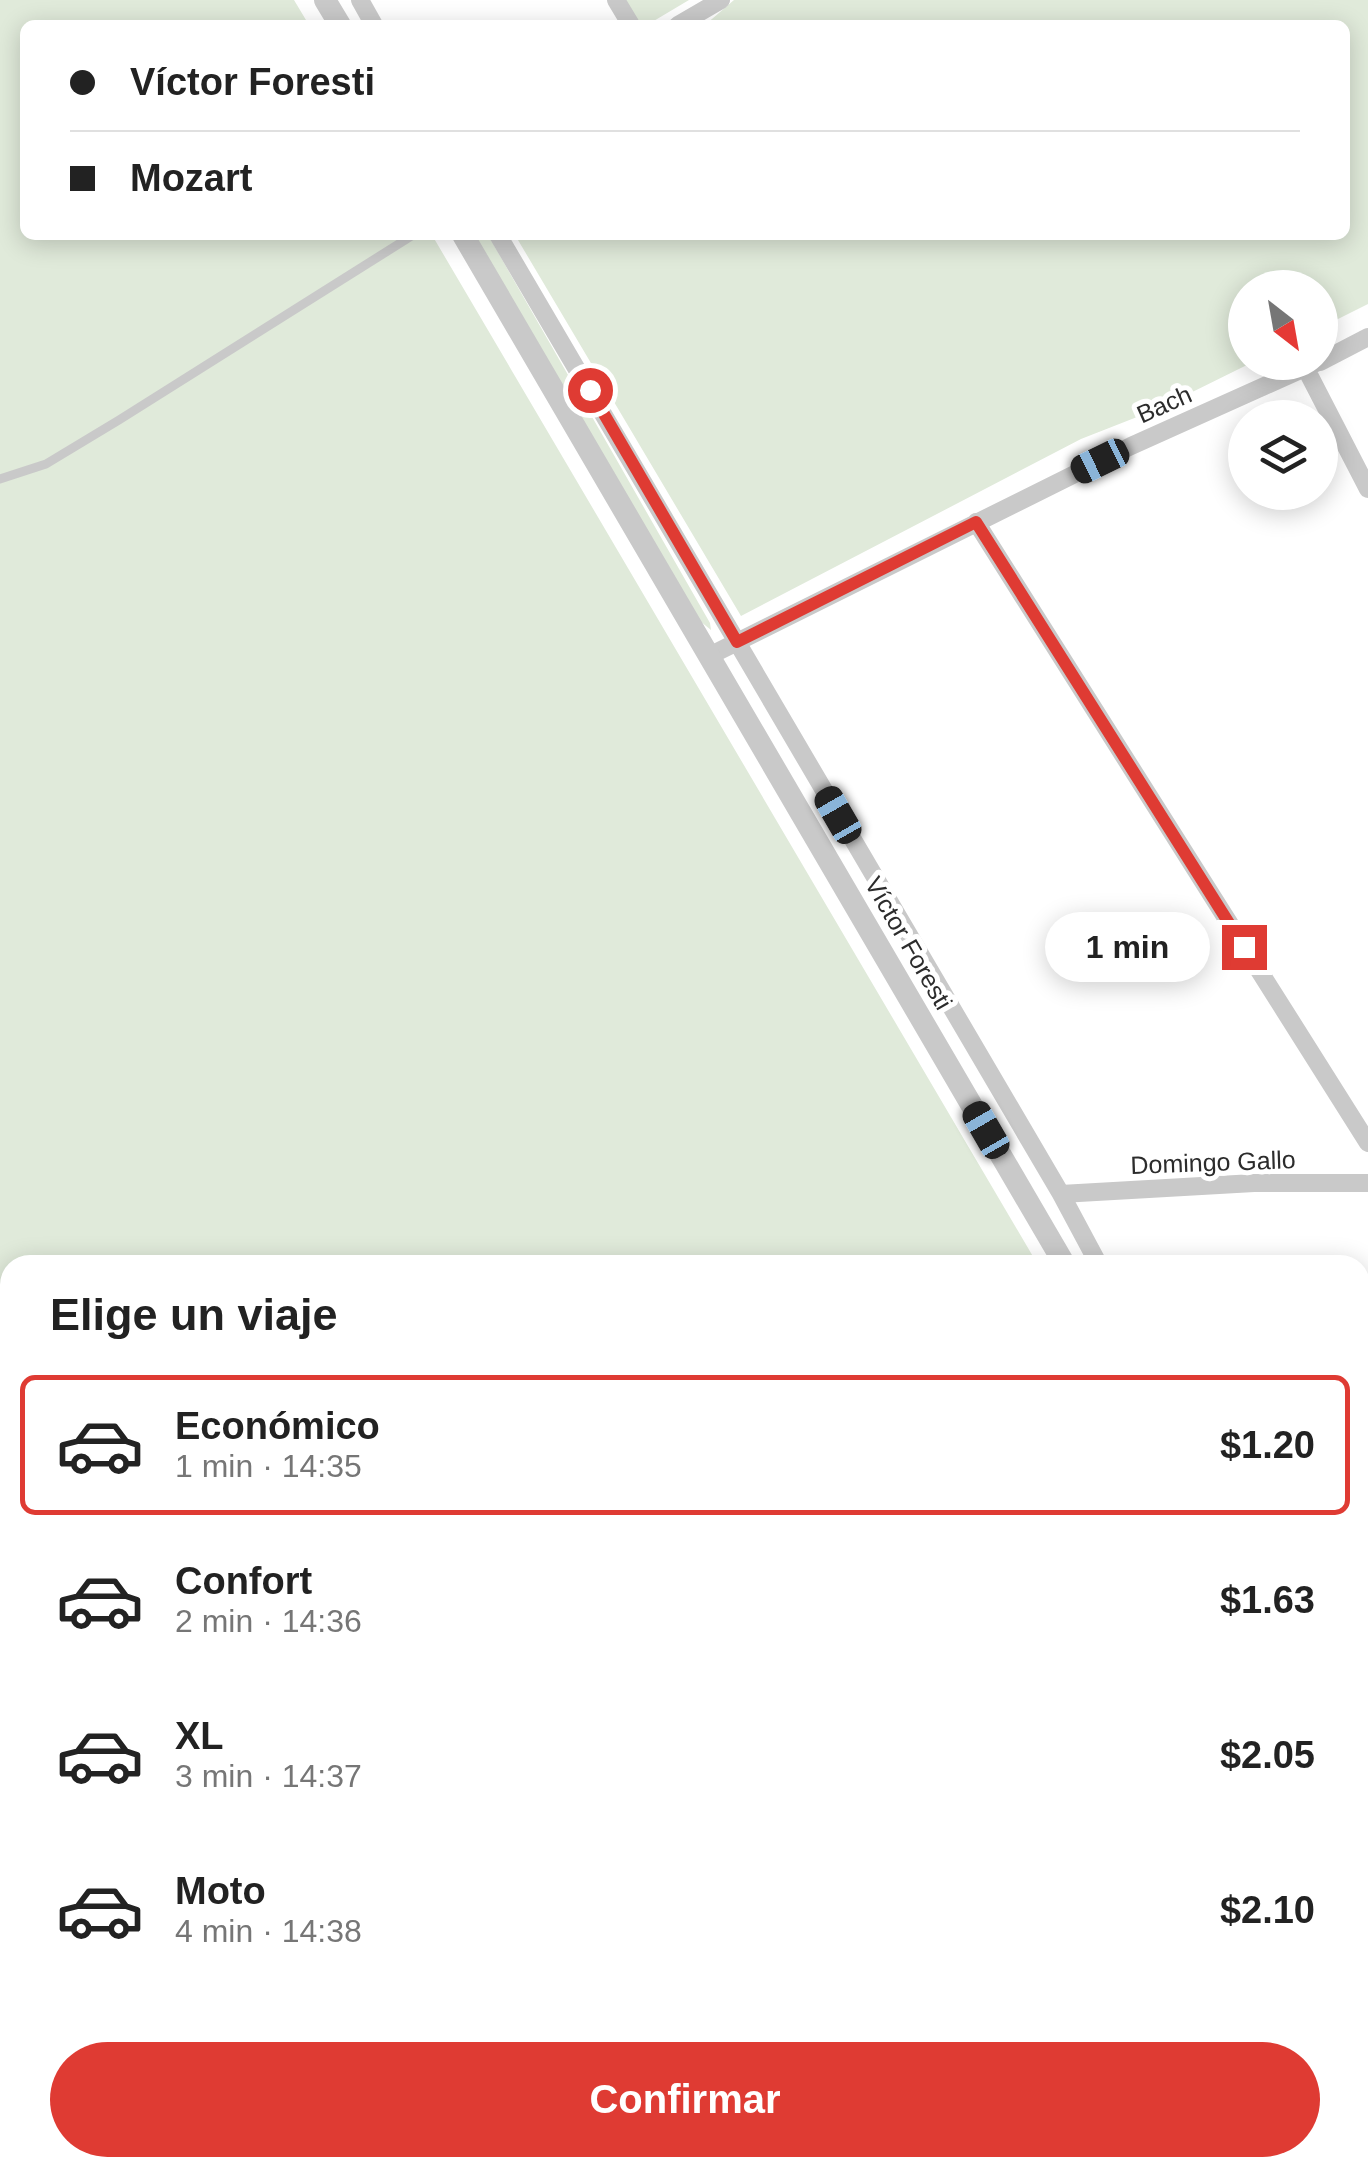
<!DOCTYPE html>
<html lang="es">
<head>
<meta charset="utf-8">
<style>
  :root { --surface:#fff; --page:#f2f2f2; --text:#222; --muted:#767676; --line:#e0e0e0; --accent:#df3b33 }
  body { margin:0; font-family:Helvetica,sans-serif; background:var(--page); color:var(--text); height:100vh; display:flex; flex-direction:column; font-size:38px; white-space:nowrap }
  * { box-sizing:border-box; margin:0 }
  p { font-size:32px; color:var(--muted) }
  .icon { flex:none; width:55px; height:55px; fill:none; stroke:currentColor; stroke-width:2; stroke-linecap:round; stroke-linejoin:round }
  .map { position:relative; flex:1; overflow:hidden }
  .details { position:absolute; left:0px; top:1255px; width:1370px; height:922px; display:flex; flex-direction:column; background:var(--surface); border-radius:30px 30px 0 0; box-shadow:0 5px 25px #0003 }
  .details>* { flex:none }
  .guide { position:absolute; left:20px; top:20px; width:1330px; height:220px; border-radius:15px; box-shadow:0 5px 25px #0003; display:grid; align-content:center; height:220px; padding:0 50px; background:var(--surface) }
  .needle { width:65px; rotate:149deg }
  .tools { position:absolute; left:1228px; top:270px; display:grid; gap:20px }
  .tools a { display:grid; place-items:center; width:110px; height:110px; border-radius:50%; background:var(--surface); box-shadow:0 5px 25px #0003; font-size:50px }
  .end { position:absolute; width:45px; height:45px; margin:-22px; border:12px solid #df3b33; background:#fff; box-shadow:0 0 0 5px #fff }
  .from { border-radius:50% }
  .bubble { position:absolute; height:70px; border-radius:35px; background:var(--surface); box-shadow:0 5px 25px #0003; font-size:32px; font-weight:800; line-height:70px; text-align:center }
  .car { position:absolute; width:30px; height:60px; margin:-30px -15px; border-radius:12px; box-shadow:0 0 8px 2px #0007; background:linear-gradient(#222 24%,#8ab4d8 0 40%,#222 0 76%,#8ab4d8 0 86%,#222 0) }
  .guide b { display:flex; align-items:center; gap:35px; height:95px; font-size:38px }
  .guide b+b { border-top:2px solid var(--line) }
  .guide i { width:25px; height:25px; background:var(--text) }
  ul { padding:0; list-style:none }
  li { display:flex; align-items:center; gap:30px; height:140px; margin:0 20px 15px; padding:0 30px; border:5px solid transparent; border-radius:15px }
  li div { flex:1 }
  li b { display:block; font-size:38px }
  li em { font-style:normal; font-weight:800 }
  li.on { border-color:var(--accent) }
  li>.icon { width:90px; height:90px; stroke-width:1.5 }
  h2 { padding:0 50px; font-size:45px; line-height:120px }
  .button { display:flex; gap:20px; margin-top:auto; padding:20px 50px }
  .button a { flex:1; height:115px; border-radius:60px; background:var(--accent); color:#fff; font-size:40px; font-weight:800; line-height:115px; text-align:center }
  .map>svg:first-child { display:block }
  .green { fill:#e0eada }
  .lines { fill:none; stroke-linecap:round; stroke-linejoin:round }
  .stream { stroke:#c6d7e9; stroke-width:6 }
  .service { stroke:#c9c9c9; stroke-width:9 }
  .minor { stroke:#c9c9c9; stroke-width:18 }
  .tertiary { stroke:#c9c9c9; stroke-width:22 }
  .route { stroke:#df3b33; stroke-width:12 }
  .labels { text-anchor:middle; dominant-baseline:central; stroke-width:10; stroke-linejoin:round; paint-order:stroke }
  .street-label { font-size:25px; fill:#2c2c2c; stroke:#fff }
</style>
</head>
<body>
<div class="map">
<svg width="1368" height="2176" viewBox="0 0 1368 2176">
  <rect width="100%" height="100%" fill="#fff"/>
  <path class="green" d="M0,0H294L309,25H25V235H432L1038,1265H10V1980L0,1962Z
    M623,0H689L647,25L634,24Z
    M734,0H1368V304L1320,328V288H1245V362L1251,363L1160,408L1081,439L741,616L515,235H1345V25H705Z
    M474,235H488L710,623L711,630L695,617Z
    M111,2168H519L504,2176H116Z"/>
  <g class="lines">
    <path class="stream" d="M0,1453L10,1463
      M0,1674L10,1659
      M0,1739L10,1745
      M423,2168L425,2176"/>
    <path class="service" d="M0,479L46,464L119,420L413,235"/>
    <path class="minor" d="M360,0L374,25
      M616,0L631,25
      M678,25L721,0
      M498,235L1061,1194L1099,1265
      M1320,362L1368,337
      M1306,369L1368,489
      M976,522L1368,1143
      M709,656L1131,446L1318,362
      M1061,1194L1254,1183H1368
      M1360,1716L1368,1730
      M1360,1766L1368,1781
      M1360,1936L1368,1932
      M0,1991L10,2009
      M0,2072L10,2066
      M1360,2161L1368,2156
      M97,2168L102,2176
      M942,2176L957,2168
      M1334,2176L1349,2168"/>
    <path class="tertiary" d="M325,0L340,25
      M463,235L1065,1265
      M581,2168L585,2176
      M547,2176L562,2168"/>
  </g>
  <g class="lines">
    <path class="route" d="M590,390L737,642L976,522L1244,947"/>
  </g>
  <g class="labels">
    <g class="street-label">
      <text transform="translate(1164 404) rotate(-24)">Bach</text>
      <text transform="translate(909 943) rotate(60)">Víctor Foresti</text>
      <text transform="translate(1213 1162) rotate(-2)">Domingo Gallo</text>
    </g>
  </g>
</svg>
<div class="tools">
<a><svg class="needle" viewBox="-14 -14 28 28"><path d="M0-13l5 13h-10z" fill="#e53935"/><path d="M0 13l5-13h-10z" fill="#767676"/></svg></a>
<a><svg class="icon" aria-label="layers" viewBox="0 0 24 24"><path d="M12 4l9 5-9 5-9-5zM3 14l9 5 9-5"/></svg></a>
</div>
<i class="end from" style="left:590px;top:390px"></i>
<i class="end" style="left:1244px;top:947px"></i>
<div class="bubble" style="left:1045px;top:912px;width:165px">1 min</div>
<i class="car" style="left:1100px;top:461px;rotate:244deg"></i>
<i class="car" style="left:838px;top:815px;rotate:330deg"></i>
<i class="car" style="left:986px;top:1130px;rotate:330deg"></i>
<div class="guide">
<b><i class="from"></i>Víctor Foresti</b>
<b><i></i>Mozart</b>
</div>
<section class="details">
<h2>Elige un viaje</h2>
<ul>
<li class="on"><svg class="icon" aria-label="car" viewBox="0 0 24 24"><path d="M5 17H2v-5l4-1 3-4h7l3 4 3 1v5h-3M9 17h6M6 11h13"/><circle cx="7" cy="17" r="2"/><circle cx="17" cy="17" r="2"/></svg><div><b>Económico</b><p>1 min · 14:35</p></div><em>$1.20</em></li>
<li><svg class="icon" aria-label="car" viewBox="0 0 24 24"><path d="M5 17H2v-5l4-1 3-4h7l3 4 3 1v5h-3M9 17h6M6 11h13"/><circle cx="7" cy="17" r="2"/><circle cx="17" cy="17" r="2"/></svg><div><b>Confort</b><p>2 min · 14:36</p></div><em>$1.63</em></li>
<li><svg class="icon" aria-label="car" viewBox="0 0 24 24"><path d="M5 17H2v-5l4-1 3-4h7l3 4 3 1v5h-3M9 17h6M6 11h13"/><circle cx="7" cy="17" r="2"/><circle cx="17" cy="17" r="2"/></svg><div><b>XL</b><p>3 min · 14:37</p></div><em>$2.05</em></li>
<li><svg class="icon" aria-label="car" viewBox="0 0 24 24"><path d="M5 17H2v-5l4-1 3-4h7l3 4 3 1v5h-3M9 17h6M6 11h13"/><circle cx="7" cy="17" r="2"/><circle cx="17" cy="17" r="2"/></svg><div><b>Moto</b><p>4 min · 14:38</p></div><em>$2.10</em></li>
</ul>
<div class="button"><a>Confirmar</a></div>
</section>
</div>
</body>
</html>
